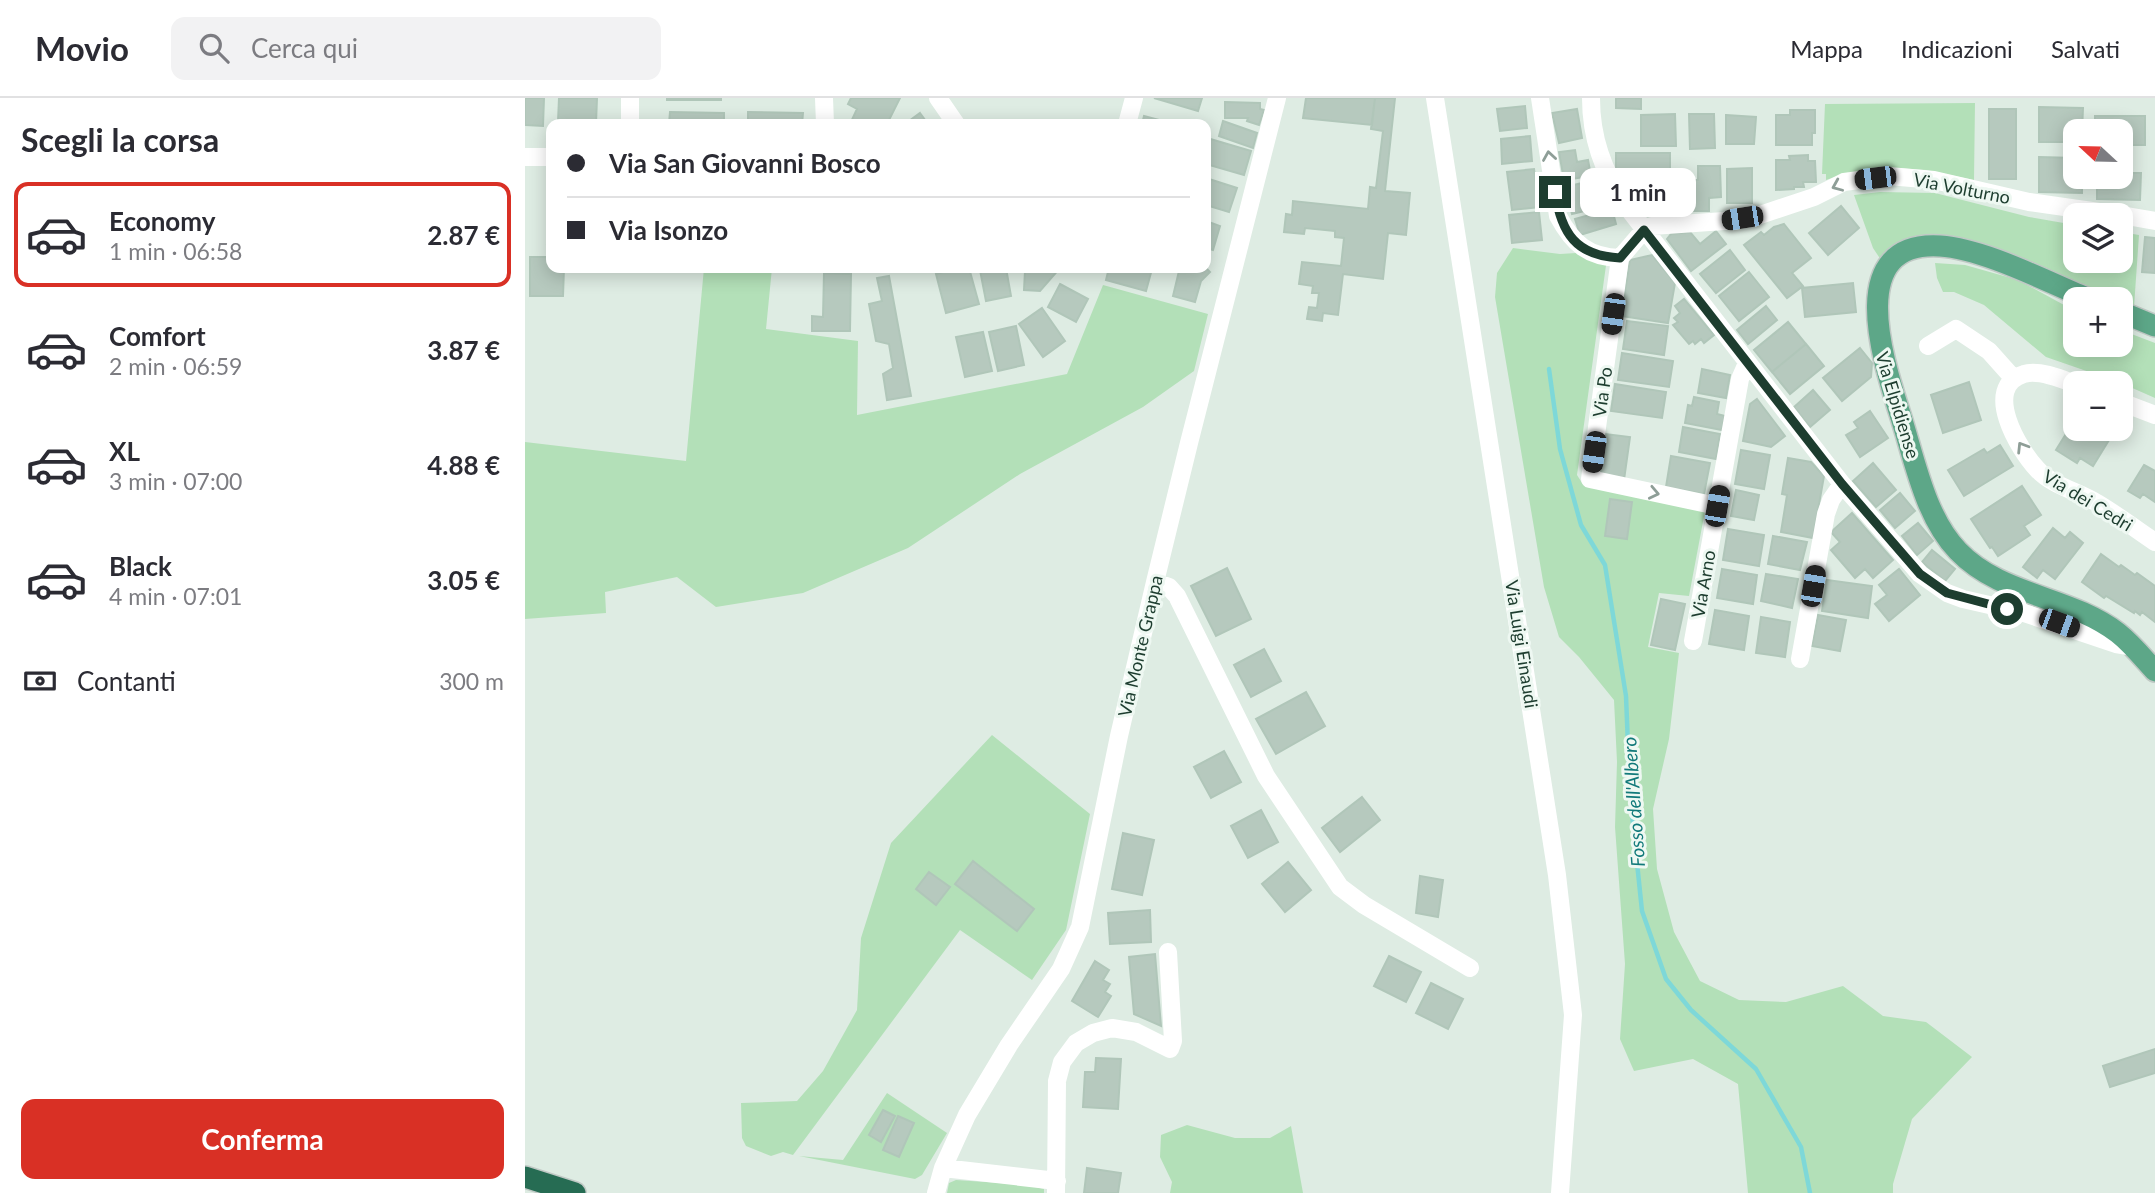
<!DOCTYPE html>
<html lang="it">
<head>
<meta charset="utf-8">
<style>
  :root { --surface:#fff; --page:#f2f2f3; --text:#2b2b33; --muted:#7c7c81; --line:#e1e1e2; --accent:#d93025 }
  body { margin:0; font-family:Lato,sans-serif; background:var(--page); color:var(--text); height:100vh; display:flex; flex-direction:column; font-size:26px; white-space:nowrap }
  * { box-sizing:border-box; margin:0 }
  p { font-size:23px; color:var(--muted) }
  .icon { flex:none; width:38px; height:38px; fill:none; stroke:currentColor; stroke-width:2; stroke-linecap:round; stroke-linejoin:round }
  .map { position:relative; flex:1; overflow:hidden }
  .drawer { display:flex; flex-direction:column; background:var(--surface); width:525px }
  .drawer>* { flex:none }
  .banner { position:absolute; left:21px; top:21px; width:665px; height:154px; border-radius:14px; box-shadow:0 4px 18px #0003; display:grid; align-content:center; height:154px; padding:0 21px; background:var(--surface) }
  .needle { width:46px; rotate:292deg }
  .buttons { position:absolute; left:1538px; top:21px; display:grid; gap:14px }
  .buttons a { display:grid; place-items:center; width:70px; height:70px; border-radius:14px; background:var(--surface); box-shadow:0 4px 18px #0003; font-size:35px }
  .end { position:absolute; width:32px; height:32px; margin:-16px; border:9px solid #1d3d2f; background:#fff; box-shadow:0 0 0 4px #fff }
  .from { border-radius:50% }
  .bubble { position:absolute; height:49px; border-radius:14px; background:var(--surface); box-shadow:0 4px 18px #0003; font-size:23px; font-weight:700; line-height:49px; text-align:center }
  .car { position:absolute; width:21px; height:42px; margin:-21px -10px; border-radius:9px; box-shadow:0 0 5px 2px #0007; background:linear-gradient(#222 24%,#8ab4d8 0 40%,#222 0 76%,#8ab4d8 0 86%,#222 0) }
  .banner b { display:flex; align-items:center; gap:24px; height:66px; font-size:26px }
  .banner b+b { border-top:2px solid var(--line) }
  .banner i { width:18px; height:18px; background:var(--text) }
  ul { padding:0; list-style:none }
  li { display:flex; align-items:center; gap:21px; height:105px; margin:0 14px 10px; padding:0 7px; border:4px solid transparent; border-radius:14px }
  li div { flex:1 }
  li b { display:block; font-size:26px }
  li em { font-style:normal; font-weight:700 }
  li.selected { border-color:var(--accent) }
  li>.icon { width:63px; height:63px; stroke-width:1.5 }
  h2 { padding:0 21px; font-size:32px; line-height:84px }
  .pay { display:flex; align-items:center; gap:18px; height:77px; padding:0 21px; font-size:26px }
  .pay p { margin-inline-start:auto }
  .primary-button { display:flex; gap:14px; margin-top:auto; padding:14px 21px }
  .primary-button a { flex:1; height:80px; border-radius:14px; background:var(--accent); color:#fff; font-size:28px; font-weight:700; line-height:80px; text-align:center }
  header { display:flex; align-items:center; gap:42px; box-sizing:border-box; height:98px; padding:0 35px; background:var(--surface); border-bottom:2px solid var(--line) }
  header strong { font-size:33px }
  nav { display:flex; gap:38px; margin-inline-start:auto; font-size:24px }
  .search { width:490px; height:63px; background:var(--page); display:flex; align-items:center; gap:18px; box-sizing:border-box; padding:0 24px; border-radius:14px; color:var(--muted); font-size:26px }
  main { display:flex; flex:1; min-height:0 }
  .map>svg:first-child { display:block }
  .green { fill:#b3e0b8; fill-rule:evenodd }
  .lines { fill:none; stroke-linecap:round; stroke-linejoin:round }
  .stream { stroke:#7ed8d8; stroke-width:4.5 }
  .building { fill:#b6c9be; stroke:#b0c6b9; stroke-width:2 }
  .major-casing { stroke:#c0c9c5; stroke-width:24 }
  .highway-casing { stroke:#c0c9c5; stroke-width:24 }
  .minor { stroke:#fff; stroke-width:18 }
  .major { stroke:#5da788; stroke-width:21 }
  .highway { stroke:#266c53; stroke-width:21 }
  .oneway { stroke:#8e9e97 }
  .route { stroke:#1d3d2f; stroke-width:9 }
  .labels { text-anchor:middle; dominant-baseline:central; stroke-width:6; stroke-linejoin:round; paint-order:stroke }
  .street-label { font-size:18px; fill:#1d3d2f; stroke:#eef8f2 }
  .water-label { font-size:19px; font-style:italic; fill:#11797a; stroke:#eef8f2 }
</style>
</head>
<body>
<header>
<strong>Movio</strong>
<div class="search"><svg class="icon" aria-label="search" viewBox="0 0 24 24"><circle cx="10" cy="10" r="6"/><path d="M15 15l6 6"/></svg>Cerca qui</div>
<nav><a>Mappa</a><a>Indicazioni</a><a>Salvati</a></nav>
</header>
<main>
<section class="drawer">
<h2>Scegli la corsa</h2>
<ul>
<li class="selected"><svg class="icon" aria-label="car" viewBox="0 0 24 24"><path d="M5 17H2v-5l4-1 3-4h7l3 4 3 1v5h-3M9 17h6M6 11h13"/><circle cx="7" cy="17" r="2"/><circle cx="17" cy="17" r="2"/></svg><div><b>Economy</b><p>1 min · 06:58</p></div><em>2.87 €</em></li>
<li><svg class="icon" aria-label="car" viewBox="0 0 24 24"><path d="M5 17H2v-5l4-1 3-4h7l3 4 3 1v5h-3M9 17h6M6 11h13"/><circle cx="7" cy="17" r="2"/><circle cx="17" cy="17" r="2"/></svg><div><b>Comfort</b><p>2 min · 06:59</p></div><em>3.87 €</em></li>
<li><svg class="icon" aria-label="car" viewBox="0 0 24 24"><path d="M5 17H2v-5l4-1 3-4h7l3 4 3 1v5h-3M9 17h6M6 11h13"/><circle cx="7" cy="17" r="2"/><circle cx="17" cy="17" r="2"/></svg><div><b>XL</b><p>3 min · 07:00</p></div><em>4.88 €</em></li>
<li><svg class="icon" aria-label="car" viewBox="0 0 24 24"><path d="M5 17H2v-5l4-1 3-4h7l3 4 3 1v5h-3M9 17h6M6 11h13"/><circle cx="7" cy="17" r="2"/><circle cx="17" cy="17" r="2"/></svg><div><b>Black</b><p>4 min · 07:01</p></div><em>3.05 €</em></li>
</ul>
<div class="pay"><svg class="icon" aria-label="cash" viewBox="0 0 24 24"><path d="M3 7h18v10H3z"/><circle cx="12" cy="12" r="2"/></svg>Contanti<p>300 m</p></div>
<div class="primary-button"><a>Conferma</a></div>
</section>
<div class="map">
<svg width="1630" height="1095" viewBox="0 0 1630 1095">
  <rect width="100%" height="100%" fill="#deece3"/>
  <path class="green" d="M1450,5L1449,82L1401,72L1373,70L1310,79L1301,82V76H1297L1300,6Z
    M1355,94L1410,95L1504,119L1550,127V163H1596V134L1614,137L1609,209L1596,203V201H1591C1545,183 1437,131 1391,139C1377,141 1365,151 1356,162L1348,150L1329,97Z
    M988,150L1035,156L1083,153L1052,377L1059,388L1180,413L1164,498L1134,495L1123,549L1154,555L1144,641L1128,711L1132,771L1149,834L1175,883L1214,902L1261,904L1318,888L1358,918L1401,924L1447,959L1387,1021L1368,1086V1095H1223L1213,986L1168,961L1109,973L1095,941L1100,866L1090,729L1092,664L1089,602L1054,559L1034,539L1019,489L970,199L972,175Z
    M1410,165L1440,167L1493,182L1550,213V247H1596V232L1630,245V300L1596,285L1521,259L1459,207L1429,194H1418L1412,180Z
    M179,170H247L241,231L333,243L332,317L542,276L578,187L683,216L669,273L618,309L495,376L383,450L278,495L191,509L152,479L80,494L81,515L0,521V344L161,363Z
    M467,637L565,716L541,832L507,882L435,832L268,1057L258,1054L246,1058L221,1048L217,1040L216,1005L272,1003L298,973L332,912L336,840L366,745ZM447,764L509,811L492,833L431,786Z
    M362,995L422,1035L397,1077L390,1081L274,1058L318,1062Z
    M662,1027L710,1040H745L766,1028L778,1095H645L647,1084L635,1059L636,1037Z
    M431,1082L503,1087L519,1091V1095H422L424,1085Z"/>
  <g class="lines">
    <path class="stream" d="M1024,271L1035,351L1056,427L1080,467L1101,598L1105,697L1117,813L1141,881L1166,912L1231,971L1276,1049L1285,1095"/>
  </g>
  <path class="building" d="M0,0H19L18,28L0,27Z
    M34,0H72L71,25L33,24Z
    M142,0H196V2H142Z
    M326,0H375L362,26H325L332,11L323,6Z
    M629,0H677L673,13Z
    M781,0H850L847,27L778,20Z
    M850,0H870L860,93L885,95L881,137L863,135L858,181L818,176L813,217L798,215L797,223L782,221L784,209L792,210L794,195H787L788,188L774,186L777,164L816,168L819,140L810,139V133L780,130L779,136L759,134L761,116L767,117L768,103L843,111L845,89L851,90L858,33L846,31Z
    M1091,0H1116V11L1091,10Z
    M700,4L735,5V11L739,12L734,27L722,23L723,20H700Z
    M1000,8L1002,30L975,33L972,11Z
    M1514,9L1558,10L1557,33H1550V44H1514Z
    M1052,11L1057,40L1034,45L1027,15Z
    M1464,11H1491V81H1464Z
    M1265,12H1290V35H1287V47H1251V17H1265Z
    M145,14L199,15V26H144Z
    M223,14L278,15L277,26H223Z
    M395,15L403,26H380Z
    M1150,16L1151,48H1116V17Z
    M1164,16H1189L1190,50L1165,51Z
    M1201,17L1231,19L1229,46H1201Z
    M619,18L649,26H617Z
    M1570,18H1620V47H1596V33H1570Z
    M698,23L732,35L728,50L694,38Z
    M1005,38L1007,63L977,66L976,41Z
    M682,40L726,53L719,77L681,66Z
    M1050,52L1052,64L1063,62L1066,78L1039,82L1034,54Z
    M1091,55H1145V81L1096,82V71H1091Z
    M1283,57V63H1290L1291,84H1278L1279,89H1269V91L1251,92V62H1265L1264,58Z
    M1514,59L1550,60V79H1557V95L1514,94Z
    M1596,67V75H1616L1615,102L1572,101V79H1596Z
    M1173,68H1195L1196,99L1184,100V113H1154V82H1173Z
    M1227,70V105H1202V71Z
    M1009,71L1014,109L987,112L982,74Z
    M684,81L712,90L704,114L681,107V93Z
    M1070,82L1076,109L1047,116L1040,89Z
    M1149,85V114H1118L1100,86Z
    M1316,108L1334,130L1303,157L1284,135Z
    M1087,111L1091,126L1055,137L1050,121Z
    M1014,114L1017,142L987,145L984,117Z
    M23,116H26V146H22Z
    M681,123L695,128L688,152L681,150Z
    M1259,126L1286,160L1267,175L1278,188L1262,200L1219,147L1236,134L1239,137L1249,129Z
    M1191,133L1201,146L1166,173L1142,141L1146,136L1165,134L1175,146Z
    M1620,139L1630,140V175L1617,174Z
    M1205,152L1220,172L1191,195L1175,176Z
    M1127,157L1150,185L1143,225L1096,218L1105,162Z
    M5,159H26V170H39L38,198H5Z
    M433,170H444L454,206L421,215L411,176Z
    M468,170H481L486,198L461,203L455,172Z
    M497,170H535L515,193L499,192L500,173Z
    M584,170L627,171L621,193L581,182Z
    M650,170H681L685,174L676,183L670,204L648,198L654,173Z
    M1224,174L1244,199L1214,223L1194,198Z
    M299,175L326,176L325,233H287V218L298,219Z
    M364,178L386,298L362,302L358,276L368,270L364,246L351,243L344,206L357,203L352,180Z
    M1328,185L1331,214L1280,219L1277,190Z
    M535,186L563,201L551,224L523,209Z
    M1159,201L1189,237L1179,245L1176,241L1170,246L1168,243L1164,246L1148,227L1153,224L1149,220L1155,215L1150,208Z
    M1241,208L1252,222L1223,246L1212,232Z
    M517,210L540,243L518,259L494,226Z
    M1102,223L1143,228L1139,257L1098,251Z
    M1263,224L1281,246L1247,274L1229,252Z
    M491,228L499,267L473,273L464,234Z
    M458,234L467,273L440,279L431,239Z
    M1281,246L1299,268L1265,296L1247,274Z
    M1335,250L1347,265L1346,279L1317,303L1298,280Z
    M1097,255L1148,263L1144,289L1093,282Z
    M1177,271L1205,277L1201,300L1173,295Z
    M1444,284L1456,322L1418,335L1406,297Z
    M1090,286L1141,294L1137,320L1086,313Z
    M1288,292L1305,312L1285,329L1269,309Z
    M1169,299L1194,304L1192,316L1200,318L1197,332L1160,325L1163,307L1167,308Z
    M1232,301L1260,338L1246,349L1218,343L1225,306Z
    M1345,313L1363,340L1335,359L1321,337L1333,330L1329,324Z
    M1549,314L1550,331H1576L1587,337L1568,368L1555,360L1552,365L1531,352L1544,331L1540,329Z
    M1158,329L1195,336L1191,361L1154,354Z
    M1080,336L1105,339L1099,382L1075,379Z
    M1475,347L1488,368L1439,398L1423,372L1459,351L1462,355Z
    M1216,352L1245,357L1239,391L1210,386Z
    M1146,358L1185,365L1179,396L1141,389Z
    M1263,360L1286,364L1299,378L1288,440L1256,434L1262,397L1257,396Z
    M1348,365L1371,392L1351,409L1328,383Z
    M1619,367L1630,373V404L1618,396L1615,400L1603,393Z
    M1497,388L1516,417L1499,428L1505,437L1473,458L1467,449L1465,450L1446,421Z
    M1211,392L1234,397L1229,422L1206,418Z
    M1375,395L1390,413L1370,430L1355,412Z
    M1085,401L1107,404L1102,441L1080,438Z
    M1327,415L1368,462L1348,480L1340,471L1330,480L1306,452L1315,444L1306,434Z
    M1393,425L1408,443L1392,457L1377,438Z
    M1528,430L1540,440L1545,434L1558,445L1530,481L1518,472L1512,480L1498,469Z
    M1203,431L1239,437L1234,468L1198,462Z
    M1248,438L1282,444L1275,472L1243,466Z
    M1407,452L1430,471L1420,483L1397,464Z
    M1576,456L1594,469L1596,467L1610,477L1612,475L1630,488V524L1617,514L1615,517L1610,513L1609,515L1581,498L1579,500L1557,484Z
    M702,470L726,521L691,538L666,488Z
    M1197,471L1232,477L1228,506L1192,500Z
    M1374,471L1395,497L1364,523L1350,506L1362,497L1354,487Z
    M1241,476L1273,481L1267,510L1236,503Z
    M1302,482L1347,488L1343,520L1297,513Z
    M1136,501L1160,506L1150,552L1126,547Z
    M1190,512L1224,518L1219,552L1184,546Z
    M1293,517L1321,522L1315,553L1287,548Z
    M1236,519L1265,524L1260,559L1231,555Z
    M739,551L756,583L726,599L709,567Z
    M781,594L800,628L751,656L731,621Z
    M699,653L716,684L686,700L669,669Z
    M837,699L855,722L815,754L797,730Z
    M736,712L753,744L723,760L706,728Z
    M598,735L629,742L617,797L587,791Z
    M448,763L509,811L492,833L430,786Z
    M763,764L786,792L760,814L737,786Z
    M404,774L425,789L411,807L391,791Z
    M895,778L918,782L913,819L891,815Z
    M625,812L626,844L585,846L583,815Z
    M630,856L636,928L609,916L604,859Z
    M864,858L896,874L881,904L849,888Z
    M570,863L584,872L578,882L585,886L580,894L586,898L573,919L547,903Z
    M906,885L938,901L923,931L891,915Z
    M1630,951V975L1585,989L1578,968Z
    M571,960L596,961L593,1011L558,1009L560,974H570Z
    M358,1012L370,1018L356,1044L344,1037Z
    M373,1018L389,1025L374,1059L358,1052Z
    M562,1070L596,1075L593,1095H559Z"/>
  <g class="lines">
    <g class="major-casing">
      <path id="major" d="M1564,201C1522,184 1460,151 1415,148C1319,142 1358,262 1374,313C1389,358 1399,418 1433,453C1476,498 1545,498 1593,535C1607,546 1618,560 1630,573
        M1596,214L1630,228"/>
    </g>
    <g class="highway-casing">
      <path id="highway" d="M0,1079L50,1095"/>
    </g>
    <path class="minor" d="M299,0L300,26
      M413,0L431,26
      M910,0L1032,777L1048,917L1035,1095
      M1015,0L1033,118C1048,146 1063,159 1095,160
      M1066,0C1066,40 1078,72 1099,105L1317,386L1395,476L1422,495L1438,501L1499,515L1591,546L1609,549
      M105,26V0
      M602,26L609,0
      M0,59H26
      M1596,117L1630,123
      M1403,248L1431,231L1464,253L1489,281
      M1550,286C1537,281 1513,271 1499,276C1456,289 1494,352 1512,371C1527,388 1553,393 1572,405C1592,417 1611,431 1630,444
      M1596,304L1630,317
      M1192,408L1065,381L1095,160L1119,132L1127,128L1199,123L1235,117L1289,99L1319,84L1364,78L1409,82L1504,104L1595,117
      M630,484L644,489L652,498L741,678L815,789L839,807L945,870
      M1168,543L1215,281L1222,265
      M1275,561L1301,416L1306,402L1317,386
      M418,1070L532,1083
      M411,1095L418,1070L442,1017L484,947L536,871L555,829L594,638L630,484L664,345L752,0
      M531,1095L532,983L537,964L551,945L568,935L587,930L611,934L645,951L648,943L643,854"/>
    <use href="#major" class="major"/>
    <use href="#highway" class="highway"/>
  </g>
  <defs><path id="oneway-chevron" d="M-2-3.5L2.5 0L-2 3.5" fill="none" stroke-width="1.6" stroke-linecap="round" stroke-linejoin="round" transform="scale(1.75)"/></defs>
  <g class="oneway">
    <use href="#oneway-chevron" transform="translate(1024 58) rotate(-99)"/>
    <use href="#oneway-chevron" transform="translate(1312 88) rotate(157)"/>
    <use href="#oneway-chevron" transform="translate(1497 349) rotate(-122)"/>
    <use href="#oneway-chevron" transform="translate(1129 395) rotate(12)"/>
  </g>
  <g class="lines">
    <path class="route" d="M1030,94C1036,135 1051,158 1095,160L1119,132L1317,386L1395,476L1422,495L1482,511"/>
  </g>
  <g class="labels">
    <g class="street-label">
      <text transform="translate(1437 90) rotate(11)">Via Volturno</text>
      <text transform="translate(1077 294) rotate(-82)">Via Po</text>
      <text transform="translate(1373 307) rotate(73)">Via Elpidiense</text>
      <text transform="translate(1563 402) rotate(31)">Via dei Cedri</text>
      <text transform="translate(1178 486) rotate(-80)">Via Arno</text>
      <text transform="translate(997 546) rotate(81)">Via Luigi Einaudi</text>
      <text transform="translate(615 548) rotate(-77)">Via Monte Grappa</text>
    </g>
    <g class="water-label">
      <text transform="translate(1108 704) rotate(-94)">Fosso dell'Albero</text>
    </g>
  </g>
</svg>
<div class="buttons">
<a><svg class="needle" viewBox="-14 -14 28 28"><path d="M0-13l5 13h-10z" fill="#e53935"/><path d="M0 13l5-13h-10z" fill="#7c7c81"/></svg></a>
<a><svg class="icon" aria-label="layers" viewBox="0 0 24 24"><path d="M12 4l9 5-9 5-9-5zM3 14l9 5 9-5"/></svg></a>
<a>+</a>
<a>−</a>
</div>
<i class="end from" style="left:1482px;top:511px"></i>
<i class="end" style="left:1030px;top:94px"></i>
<div class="bubble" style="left:1055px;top:70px;width:116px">1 min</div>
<i class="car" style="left:1350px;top:80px;rotate:263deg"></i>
<i class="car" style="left:1217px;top:120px;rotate:261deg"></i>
<i class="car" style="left:1088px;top:216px;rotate:188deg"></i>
<i class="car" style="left:1069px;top:354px;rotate:188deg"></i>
<i class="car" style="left:1192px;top:408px;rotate:10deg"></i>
<i class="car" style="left:1288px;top:488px;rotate:10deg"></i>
<i class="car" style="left:1534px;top:525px;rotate:110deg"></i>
<div class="banner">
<b><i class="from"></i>Via San Giovanni Bosco</b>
<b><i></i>Via Isonzo</b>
</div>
</div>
</main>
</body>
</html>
